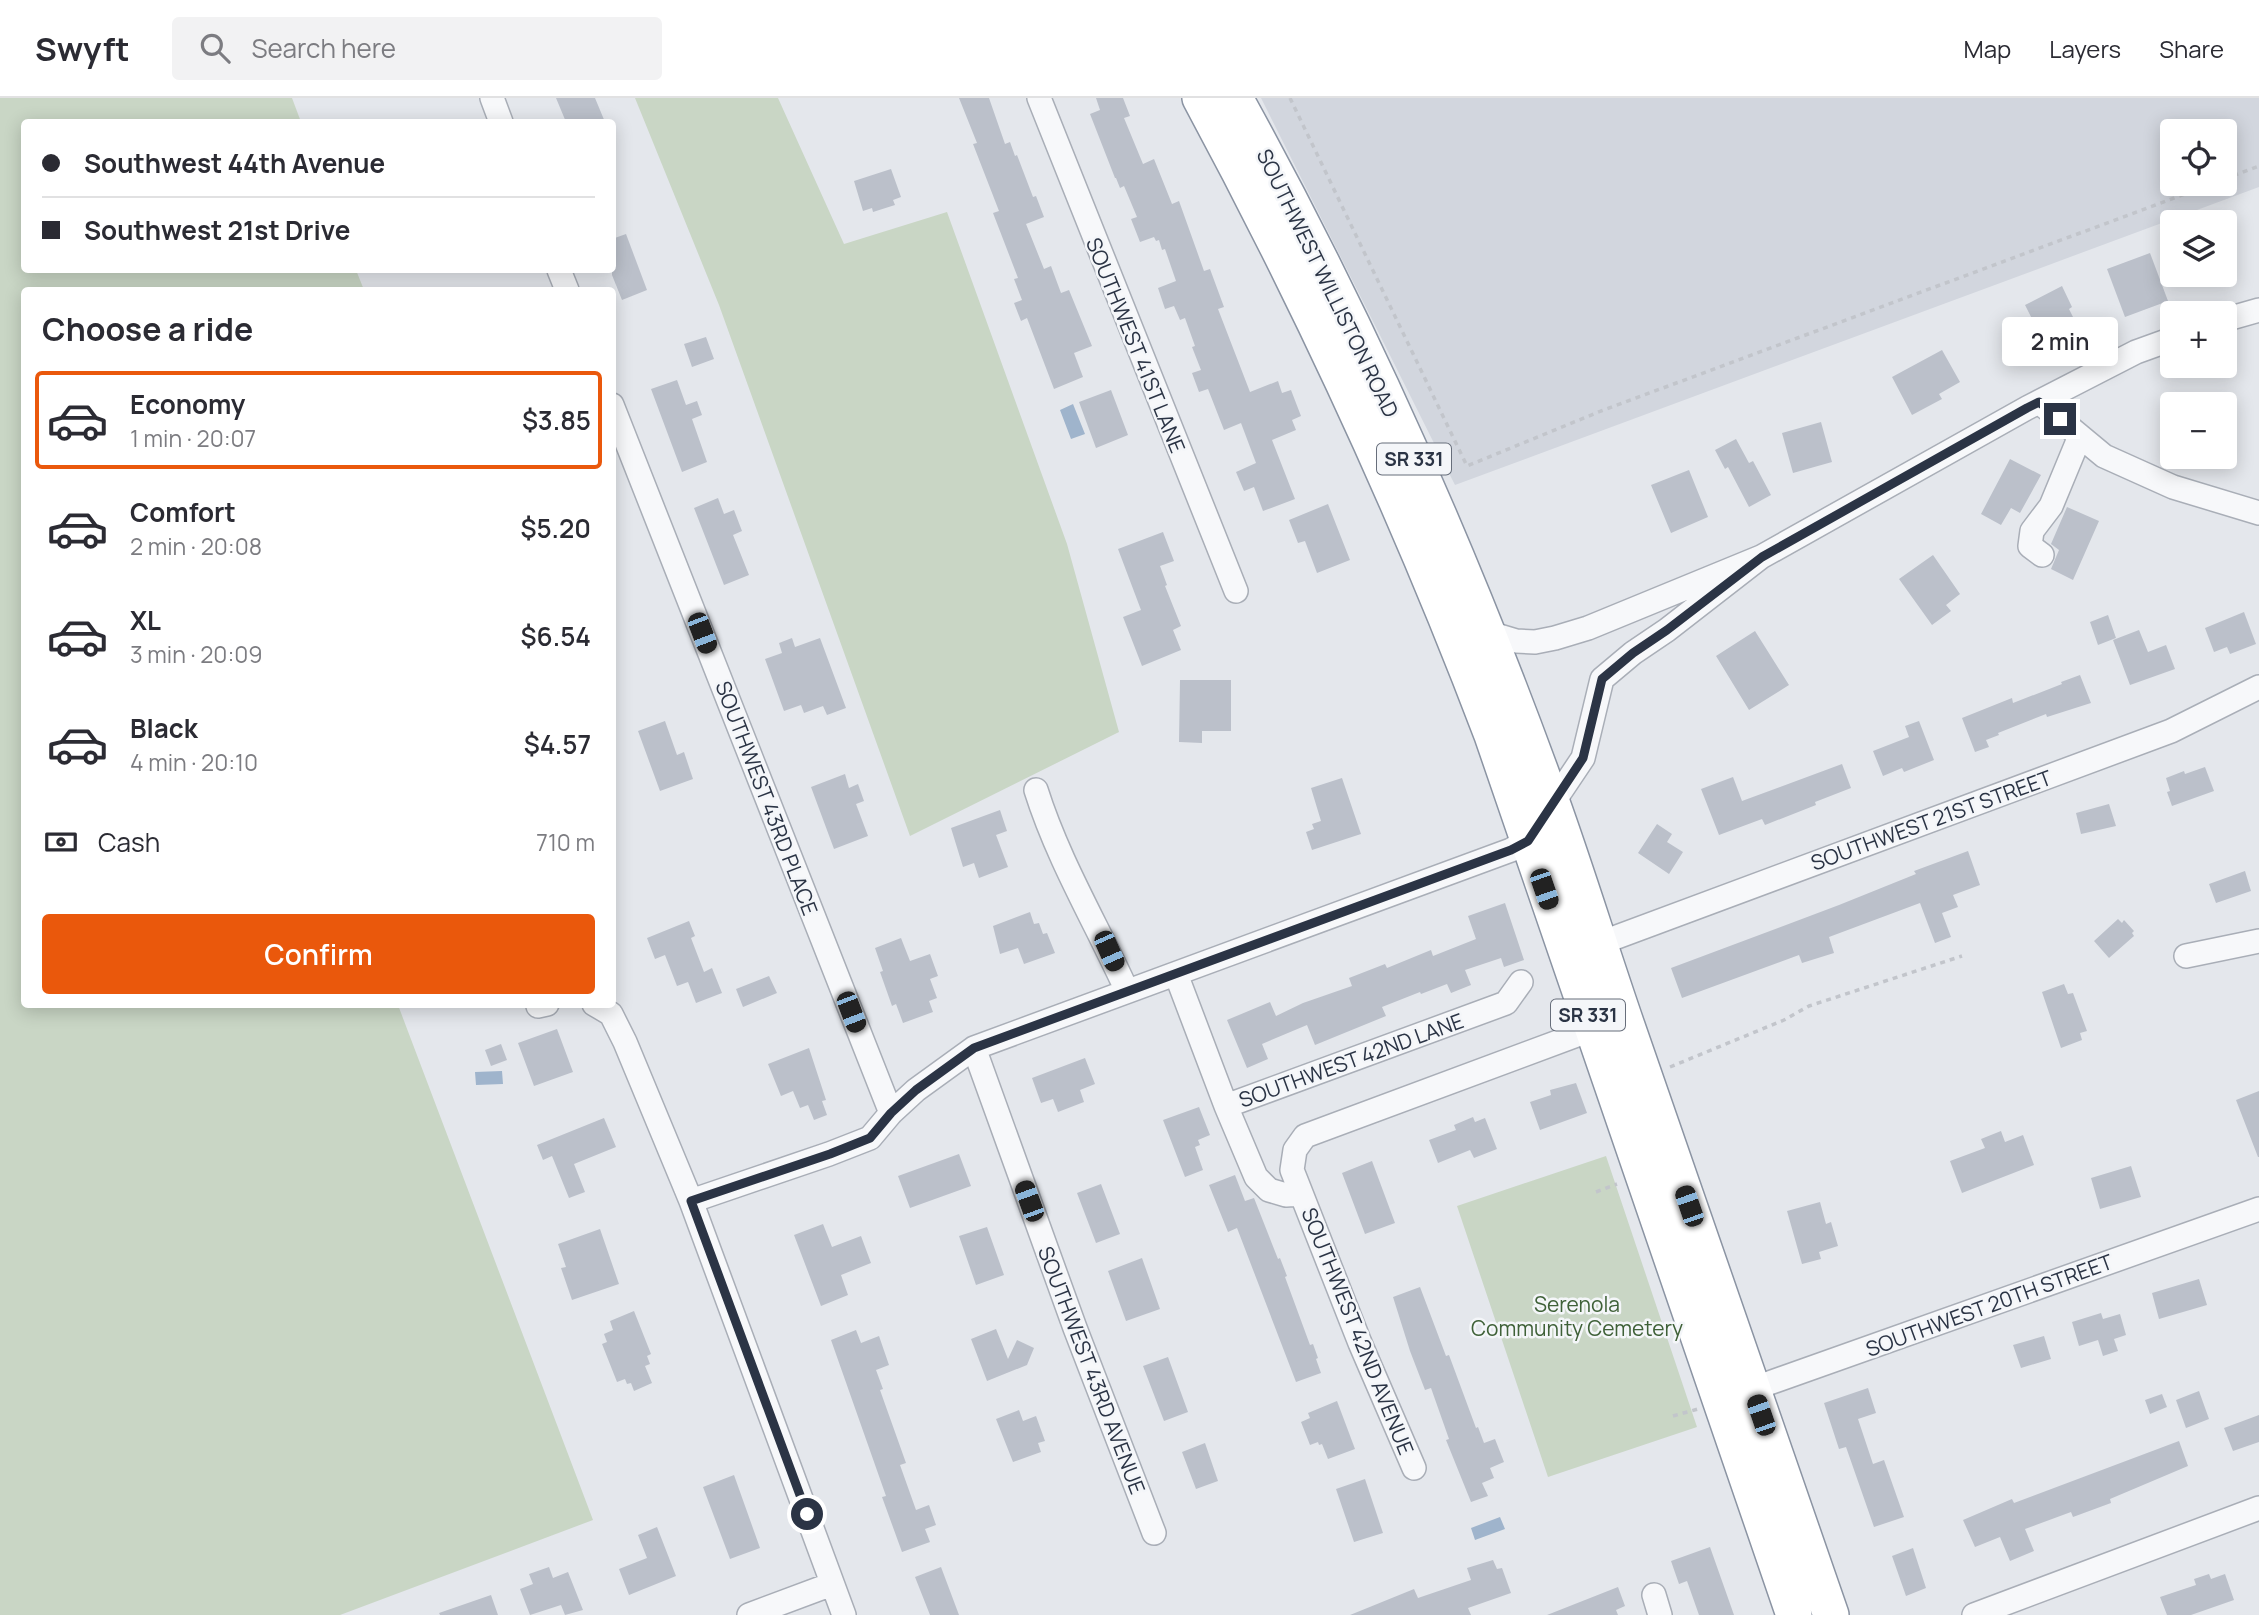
<!DOCTYPE html>
<html lang="en">
<head>
<meta charset="utf-8">
<style>
  :root { --surface:#fff; --page:#f2f2f3; --text:#2b2b33; --muted:#7c7c81; --line:#e1e1e2; --accent:#ea580c }
  body { margin:0; font-family:Manrope,sans-serif; background:var(--page); color:var(--text); height:100vh; display:flex; flex-direction:column; font-size:26px; white-space:nowrap }
  * { box-sizing:border-box; margin:0 }
  p { font-size:23px; color:var(--muted) }
  .icon { flex:none; width:38px; height:38px; fill:none; stroke:currentColor; stroke-width:2; stroke-linecap:round; stroke-linejoin:round }
  .map { position:relative; flex:1; overflow:hidden }
  .drawer { position:absolute; left:21px; top:189px; width:595px; height:721px; display:flex; flex-direction:column; background:var(--surface); border-radius:7px; box-shadow:0 4px 18px #0003 }
  .drawer>* { flex:none }
  .guide { position:absolute; left:21px; top:21px; width:595px; height:154px; border-radius:7px; box-shadow:0 4px 18px #0003; display:grid; align-content:center; height:154px; padding:0 21px; background:var(--surface) }
  .controls { position:absolute; left:2160px; top:21px; display:grid; gap:14px }
  .controls a { display:grid; place-items:center; width:77px; height:77px; border-radius:7px; background:var(--surface); box-shadow:0 4px 18px #0003; font-size:35px }
  .end { position:absolute; width:32px; height:32px; margin:-16px; border:9px solid #2b3445; background:#fff; box-shadow:0 0 0 4px #fff }
  .from { border-radius:50% }
  .bubble { position:absolute; height:49px; border-radius:7px; background:var(--surface); box-shadow:0 4px 18px #0003; font-size:23px; font-weight:600; line-height:49px; text-align:center }
  .car { position:absolute; width:21px; height:42px; margin:-21px -10px; border-radius:9px; box-shadow:0 0 5px 2px #0007; background:linear-gradient(#222 24%,#8ab4d8 0 40%,#222 0 76%,#8ab4d8 0 86%,#222 0) }
  .guide b { display:flex; align-items:center; gap:24px; height:66px; font-size:26px }
  .guide b+b { border-top:2px solid var(--line) }
  .guide i { width:18px; height:18px; background:var(--text) }
  ul { padding:0; list-style:none }
  li { display:flex; align-items:center; gap:21px; height:98px; margin:0 14px 10px; padding:0 7px; border:4px solid transparent; border-radius:7px }
  li div { flex:1 }
  li b { display:block; font-size:26px }
  li em { font-style:normal; font-weight:600 }
  li.active { border-color:var(--accent) }
  li>.icon { width:63px; height:63px; stroke-width:1.5 }
  h2 { padding:0 21px; font-size:32px; line-height:84px }
  .pay { display:flex; align-items:center; gap:18px; height:77px; padding:0 21px; font-size:26px }
  .pay p { margin-inline-start:auto }
  .action { display:flex; gap:14px; margin-top:auto; padding:14px 21px }
  .action a { flex:1; height:80px; border-radius:7px; background:var(--accent); color:#fff; font-size:28px; font-weight:600; line-height:80px; text-align:center }
  header { display:flex; align-items:center; gap:42px; box-sizing:border-box; height:98px; padding:0 35px; background:var(--surface); border-bottom:2px solid var(--line) }
  header strong { font-size:33px }
  nav { display:flex; gap:38px; margin-inline-start:auto; font-size:24px }
  .search { width:490px; height:63px; background:var(--page); display:flex; align-items:center; gap:18px; box-sizing:border-box; padding:0 24px; border-radius:7px; color:var(--muted); font-size:26px }
  .map>svg:first-child { display:block }
  .built { fill:#d2d6de; fill-rule:evenodd }
  .green { fill:#c9d6c5 }
  .water { fill:#9fb4cc }
  .building { fill:#bbc0ca }
  .lines { fill:none; stroke-linecap:round; stroke-linejoin:round }
  .minor-casing { stroke:#a9aeb7; stroke-width:26 }
  .highway-casing { stroke:#8b94a3; stroke-width:38 }
  .path { stroke:#c2c5cb; stroke-width:3.5; stroke-dasharray:5 5; stroke-linecap:butt }
  .minor { stroke:#f7f8fa; stroke-width:23 }
  .highway { stroke:#fff; stroke-width:35 }
  .route { stroke:#2b3445; stroke-width:9 }
  .labels { text-anchor:middle; dominant-baseline:central; stroke-width:5; stroke-linejoin:round; paint-order:stroke }
  .shield { fill:#f4f6f9; stroke:#676e7b; stroke-width:2 }
  .shield-label { font-size:19px; font-weight:bold; fill:#2b3445 }
  .street-label { font-size:21px; fill:#2b3445; stroke:#f4f6f9 }
  .park-label { font-size:21px; fill:#3f6138; stroke:#f4f6f9 }
</style>
</head>
<body>
<header>
<strong>Swyft</strong>
<div class="search"><svg class="icon" aria-label="search" viewBox="0 0 24 24"><circle cx="10" cy="10" r="6"/><path d="M15 15l6 6"/></svg>Search here</div>
<nav><a>Map</a><a>Layers</a><a>Share</a></nav>
</header>
<div class="map">
<svg width="2259" height="1517" viewBox="0 0 2259 1517">
  <rect width="100%" height="100%" fill="#e4e7ec"/>
  <path class="built" d="M1261,0H2259V89L1455,387ZM2172,33H2224V86H2172Z"/>
  <path class="green" d="M0,0H292L301,24H24V172H356L364,192H24V906L398,907L593,1422L340,1517H0Z
    M635,0H778L844,146L947,114L1067,446L1119,634L910,738L719,207Z
    M1606,1058L1697,1329L1548,1379L1457,1108Z"/>
  <path class="water" d="M1073,306L1085,336L1071,341L1060,312Z
    M502,973L503,986L476,987L475,974Z
    M1500,1419L1505,1431L1475,1442L1471,1430Z"/>
  <path class="building" d="M556,0H595L605,24H566Z
    M959,0H989L1005,46L1010,44L1015,58L1017,57L1033,99L1036,98L1044,119L1026,126L1044,171L1051,168L1061,195L1069,192L1092,248L1074,255L1083,279L1054,291L1027,220L1021,223L1014,205L1022,202L1014,181L1018,180L993,115L999,113L973,46L977,45Z
    M1096,0H1123L1130,18L1124,20L1143,66L1154,61L1172,106L1179,103L1204,173L1210,171L1224,209L1218,211L1250,294L1278,283L1282,295L1291,292L1301,318L1292,322L1296,332L1272,342L1295,401L1263,413L1254,389L1244,393L1236,374L1256,365L1241,325L1224,332L1208,291L1199,294L1192,275L1201,272L1192,249L1195,248L1185,220L1180,222L1174,208L1165,211L1158,190L1176,183L1165,151L1162,152L1159,142L1156,143L1154,139L1140,144L1131,121L1137,119L1124,88L1120,90L1116,80H1115L1090,16L1100,12Z
    M891,71L901,99L893,102L895,107L873,114L872,110L863,113L854,83Z
    M626,136L647,192L622,202L612,177V141Z
    M2150,155L2168,203L2125,219L2107,171Z
    M2062,188L2072,209L2069,211L2082,237L2049,254L2025,207Z
    M706,239L714,261L692,269L684,246Z
    M1942,252L1960,284L1939,296L1942,301L1912,317L1892,279Z
    M677,282L686,307L697,303L702,317L692,321L707,364L682,374L651,291Z
    M1111,292L1128,337L1096,350L1079,304Z
    M1821,324L1832,364L1793,375L1782,335Z
    M1736,341L1749,365L1753,363L1771,397L1749,409L1728,369L1725,371L1715,352Z
    M2010,361L2041,377L2020,415L2011,410L2001,427L1981,416Z
    M1689,372L1708,419L1671,435L1651,387Z
    M718,400L724,416L734,412L742,433L733,437L749,477L724,487L694,410Z
    M1328,406L1350,462L1317,475L1305,443L1298,445L1289,422Z
    M2067,409L2099,423L2073,482L2051,471L2059,452L2051,446Z
    M1163,434L1174,463L1160,468L1167,487L1165,488L1181,528L1173,532L1181,552L1142,568L1123,519L1141,512L1118,451Z
    M1933,457L1960,496L1946,507L1951,513L1932,527L1899,481Z
    M2244,514L2256,546L2230,556L2227,549L2214,554L2205,530Z
    M2108,517L2116,540L2098,547L2090,524Z
    M2139,532L2148,554L2166,547L2175,571L2130,587L2113,542Z
    M1755,533L1789,587L1749,612L1716,558Z
    M792,540L795,549L820,540L846,610L827,617L823,608L804,615L801,607L784,613L765,561L782,555L779,545Z
    M2080,577L2091,605L2047,619L2046,616L1998,635L1999,637L1986,642L1989,649L1975,654L1962,620L2012,600L2013,605L2062,586L2061,584Z
    M1180,582H1231V633H1202V645L1179,644Z
    M665,623L677,657L684,654L693,681L660,693L638,633Z
    M1919,623L1934,662L1904,674L1902,670L1883,678L1873,653L1909,639L1905,628Z
    M1842,666L1851,690L1815,704L1816,707L1765,727L1762,721L1719,737L1701,691L1733,679L1742,703Z
    M2205,669L2214,693L2172,708L2167,694L2170,693L2166,680L2184,673L2185,676Z
    M845,676L849,690L858,686L864,703L856,706L868,738L834,751L811,689Z
    M1342,680L1361,736L1312,752L1306,734L1314,731L1312,726L1321,723L1311,690Z
    M2109,706L2116,728L2081,736L2076,715Z
    M1000,712L1007,733L996,737L1008,769L979,780L974,765L963,769L951,730Z
    M1657,726L1672,736L1667,744L1683,754L1669,776L1638,755Z
    M1968,753L1980,787L1953,797L1958,809L1942,815L1951,839L1935,845L1920,805L1829,839L1834,855L1802,865L1799,857L1682,900L1671,870L1839,807L1916,776L1914,773Z
    M2245,773L2251,793L2216,805L2209,786Z
    M1505,805L1524,862L1504,869L1501,860L1465,872L1471,887L1451,895L1447,886L1421,896L1420,894L1382,909L1386,918L1315,947L1307,927L1262,946L1268,961L1247,970L1227,922L1270,904L1276,918L1303,905L1352,888L1349,880L1385,866L1387,870L1431,852L1433,858L1476,841L1468,818Z
    M1030,814L1034,826L1039,825L1043,836L1047,835L1055,855L1024,866L1018,850L1000,856L993,828Z
    M2118,821L2122,825L2124,822L2134,833L2132,835L2134,838L2109,860L2094,843Z
    M689,823L695,838L691,840L704,874L712,870L722,895L696,905L688,884L677,888L665,857L655,861L647,840Z
    M901,840L910,863L930,856L938,878L930,881L937,900L929,903L933,914L903,925L896,906L892,908L880,874L883,873L875,850Z
    M769,878L777,895L743,909L736,891Z
    M2064,886L2068,896L2073,895L2087,933L2080,935L2082,942L2061,950L2042,894Z
    M557,931L573,974L534,988L518,945Z
    M501,946L507,962L491,968L485,952Z
    M809,950L826,1002L822,1003L827,1017L814,1022L808,1007L800,1010L793,993L781,998L768,966Z
    M1085,960L1095,986L1080,992L1084,1004L1058,1014L1053,1001L1041,1005L1032,980Z
    M1576,985L1587,1015L1540,1032L1530,1004L1551,997L1550,992Z
    M2259,993V1059H2258L2236,1002Z
    M1199,1009L1210,1037L1198,1042L1200,1047L1195,1049L1203,1072L1185,1079L1163,1022Z
    M1473,1019L1475,1024L1485,1020L1497,1051L1474,1060L1470,1052L1438,1065L1429,1042L1456,1032L1454,1027Z
    M604,1020L616,1049L574,1066L585,1094L569,1100L552,1058L543,1062L537,1047Z
    M2001,1033L2005,1044L2023,1037L2034,1067L1962,1095L1950,1063L1985,1050L1981,1041Z
    M959,1056L971,1088L910,1110L898,1078Z
    M1372,1063L1395,1125L1365,1136L1342,1075Z
    M2131,1068L2141,1099L2100,1111L2091,1080Z
    M1235,1077L1245,1103L1254,1100L1278,1161L1280,1160L1287,1178L1285,1179L1310,1247L1313,1246L1318,1260L1316,1261L1321,1275L1296,1284L1237,1130L1228,1134L1209,1087Z
    M1101,1086L1120,1136L1096,1145L1077,1095Z
    M1820,1104L1826,1126L1831,1124L1838,1148L1819,1154L1821,1161L1802,1166L1787,1113Z
    M823,1126L832,1149L861,1138L871,1165L841,1177L848,1197L821,1208L794,1137Z
    M987,1129L1004,1177L976,1187L959,1138Z
    M600,1131L619,1186L572,1202L561,1170L566,1169L558,1146Z
    M1142,1160L1160,1211L1126,1223L1108,1173Z
    M2199,1181L2207,1207L2159,1221L2152,1195Z
    M1420,1189L1446,1258L1449,1257L1476,1330L1478,1329L1484,1345L1495,1341L1504,1364L1490,1370L1494,1380L1482,1385L1488,1398L1471,1404L1446,1342L1449,1341L1431,1290L1425,1292L1410,1253L1393,1199Z
    M634,1213L651,1256L647,1258L650,1266L645,1268L652,1285L634,1293L631,1285L627,1286L625,1281L617,1284L602,1246L607,1244L604,1236L613,1232L610,1223Z
    M2101,1215L2103,1221L2120,1216L2126,1237L2114,1241L2118,1253L2103,1258L2098,1242L2079,1248L2072,1224Z
    M996,1231L1008,1261L1017,1242L1034,1250L1027,1267L987,1283L971,1241Z
    M856,1232L861,1245L879,1238L889,1267L876,1272L883,1291L880,1292L906,1365L900,1367L916,1412L929,1407L936,1427L925,1431L930,1444L902,1454L882,1399L886,1398L831,1242Z
    M2044,1238L2051,1261L2021,1270L2013,1247Z
    M1168,1259L1188,1314L1164,1323L1143,1268Z
    M1868,1290L1876,1315L1858,1321L1873,1366L1884,1362L1904,1419L1874,1429L1846,1349L1839,1351L1824,1305Z
    M2199,1293L2209,1321L2186,1330L2176,1302Z
    M2162,1296L2167,1309L2150,1316L2145,1302Z
    M1337,1303L1355,1351L1328,1361L1322,1346L1319,1347L1318,1344L1310,1347L1301,1324L1310,1320L1308,1315Z
    M1019,1312L1023,1323L1036,1318L1045,1343L1038,1345L1041,1354L1013,1364L996,1321Z
    M2259,1317V1344L2233,1353L2224,1330Z
    M2179,1343L2188,1368L2110,1401L2111,1405L2073,1419L2071,1414L2025,1431L2034,1453L2010,1463L2000,1439L1975,1449L1963,1422L2012,1401L2014,1405Z
    M1205,1345L1218,1383L1196,1391L1182,1354Z
    M734,1377L760,1450L730,1461L703,1389Z
    M1365,1381L1383,1435L1354,1444L1336,1391Z
    M657,1429L676,1478L629,1497L619,1471L647,1460L638,1437Z
    M1710,1449L1734,1517H1699L1687,1483L1679,1486L1671,1463Z
    M1913,1450L1926,1490L1906,1498L1892,1458Z
    M1493,1462L1497,1471L1502,1470L1511,1495L1468,1510L1471,1517H1350L1414,1491L1418,1500L1471,1482L1467,1470Z
    M549,1469L553,1480L568,1474L583,1512L565,1517L561,1507L530,1517L520,1491L533,1486L529,1476Z
    M941,1469L959,1517H930L915,1479Z
    M2209,1476L2211,1481L2225,1476L2234,1502L2191,1517H2167L2160,1499L2196,1487L2194,1481Z
    M1618,1489L1625,1508L1616,1512L1618,1517H1547Z
    M491,1497L498,1517H440L439,1515Z"/>
  <g class="lines">
    <g class="minor-casing">
      <path id="minor" d="M492,0L501,24
        M1039,0L1236,493
        M559,172L567,192
        M2224,222L2259,212
        M2039,304L2104,358L2173,389L2259,415
        M612,307L891,1015
        M2042,457L2030,448L2032,433L2051,408L2080,338
        M1486,534L1516,543L1535,544L1555,540L1588,530L1761,459L2027,310L2136,254L2172,241
        M1036,692C1058,762 1097,827 1127,893
        M1598,846L2171,633L2259,589
        M2186,858L2259,843
        M1176,876L1226,1008L1256,1079L1269,1092L1286,1097L1301,1096
        M594,906L611,916L625,944L691,1103L844,1517
        M538,908L547,906
        M974,950L1075,1230L1154,1435
        M1226,1008L1506,905L1521,884
        M691,1103L829,1056L870,1040L891,1015L916,992L974,950L1511,752L1528,742L1583,660L1602,581L1633,555L1667,532L1761,459
        M1741,1295L2259,1111
        M1414,1370L1360,1245L1292,1072L1295,1052L1305,1038L1593,931
        M1654,1497L1660,1517
        M749,1517L832,1486
        M1974,1517L2259,1410"/>
    </g>
    <g class="highway-casing">
      <path id="highway" d="M1200,0C1311,206 1409,418 1492,637L1794,1517
        M1235,0C1359,224 1464,461 1551,702C1578,777 1601,853 1627,928C1695,1124 1763,1321 1831,1517"/>
    </g>
    <path class="path" d="M1290,0L1467,368L1601,313L2212,86
      M2224,81L2259,68
      M1670,969L1784,922L1809,908L1962,858
      M1596,1094L1617,1086
      M1673,1318L1698,1311"/>
    <use href="#minor" class="minor"/>
    <use href="#highway" class="highway"/>
  </g>
  <g class="lines">
    <path class="route" d="M807,1416L691,1103L830,1056L870,1040L891,1015L916,992L974,950L1511,752L1528,743L1583,660L1602,581L1633,555L1667,532L1762,459L2027,310L2039,304L2060,321"/>
  </g>
  <g class="labels">
    <g class="shield">
      <rect x="1377" y="345.5" width="74" height="31" rx="5"/>
      <rect x="1551" y="901.5" width="74" height="31" rx="5"/>
    </g>
    <g class="shield-label">
      <text x="1414" y="361">SR 331</text>
      <text x="1588" y="917">SR 331</text>
    </g>
    <g class="street-label">
      <text transform="translate(1328 185) rotate(64)">SOUTHWEST WILLISTON ROAD</text>
      <text transform="translate(1136 247) rotate(68)">SOUTHWEST 41ST LANE</text>
      <text transform="translate(767 700) rotate(69)">SOUTHWEST 43RD PLACE</text>
      <text transform="translate(1931 722) rotate(-20)">SOUTHWEST 21ST STREET</text>
      <text transform="translate(1351 962) rotate(-20)">SOUTHWEST 42ND LANE</text>
      <text transform="translate(1989 1207) rotate(-20)">SOUTHWEST 20TH STREET</text>
      <text transform="translate(1358 1233) rotate(68)">SOUTHWEST 42ND AVENUE</text>
      <text transform="translate(1092 1272) rotate(69)">SOUTHWEST 43RD AVENUE</text>
    </g>
    <g class="park-label">
      <text x="1577" y="1206">Serenola<tspan x="1577" dy="24">Community Cemetery</tspan></text>
    </g>
  </g>
</svg>
<div class="controls">
<a><svg class="icon" aria-label="locate" viewBox="0 0 24 24"><circle cx="12" cy="12" r="6"/><path d="M12 2v4M12 18v4M2 12h4M18 12h4"/></svg></a>
<a><svg class="icon" aria-label="layers" viewBox="0 0 24 24"><path d="M12 4l9 5-9 5-9-5zM3 14l9 5 9-5"/></svg></a>
<a>+</a>
<a>−</a>
</div>
<i class="end from" style="left:807px;top:1416px"></i>
<i class="end" style="left:2060px;top:321px"></i>
<div class="bubble" style="left:2002px;top:219px;width:116px">2 min</div>
<i class="car" style="left:702px;top:535px;rotate:159deg"></i>
<i class="car" style="left:1544px;top:791px;rotate:161deg"></i>
<i class="car" style="left:1109px;top:853px;rotate:156deg"></i>
<i class="car" style="left:851px;top:914px;rotate:159deg"></i>
<i class="car" style="left:1029px;top:1103px;rotate:340deg"></i>
<i class="car" style="left:1689px;top:1108px;rotate:341deg"></i>
<i class="car" style="left:1761px;top:1317px;rotate:341deg"></i>
<div class="guide">
<b><i class="from"></i>Southwest 44th Avenue</b>
<b><i></i>Southwest 21st Drive</b>
</div>
<section class="drawer">
<h2>Choose a ride</h2>
<ul>
<li class="active"><svg class="icon" aria-label="car" viewBox="0 0 24 24"><path d="M5 17H2v-5l4-1 3-4h7l3 4 3 1v5h-3M9 17h6M6 11h13"/><circle cx="7" cy="17" r="2"/><circle cx="17" cy="17" r="2"/></svg><div><b>Economy</b><p>1 min · 20:07</p></div><em>$3.85</em></li>
<li><svg class="icon" aria-label="car" viewBox="0 0 24 24"><path d="M5 17H2v-5l4-1 3-4h7l3 4 3 1v5h-3M9 17h6M6 11h13"/><circle cx="7" cy="17" r="2"/><circle cx="17" cy="17" r="2"/></svg><div><b>Comfort</b><p>2 min · 20:08</p></div><em>$5.20</em></li>
<li><svg class="icon" aria-label="car" viewBox="0 0 24 24"><path d="M5 17H2v-5l4-1 3-4h7l3 4 3 1v5h-3M9 17h6M6 11h13"/><circle cx="7" cy="17" r="2"/><circle cx="17" cy="17" r="2"/></svg><div><b>XL</b><p>3 min · 20:09</p></div><em>$6.54</em></li>
<li><svg class="icon" aria-label="car" viewBox="0 0 24 24"><path d="M5 17H2v-5l4-1 3-4h7l3 4 3 1v5h-3M9 17h6M6 11h13"/><circle cx="7" cy="17" r="2"/><circle cx="17" cy="17" r="2"/></svg><div><b>Black</b><p>4 min · 20:10</p></div><em>$4.57</em></li>
</ul>
<div class="pay"><svg class="icon" aria-label="cash" viewBox="0 0 24 24"><path d="M3 7h18v10H3z"/><circle cx="12" cy="12" r="2"/></svg>Cash<p>710 m</p></div>
<div class="action"><a>Confirm</a></div>
</section>
</div>
</body>
</html>
